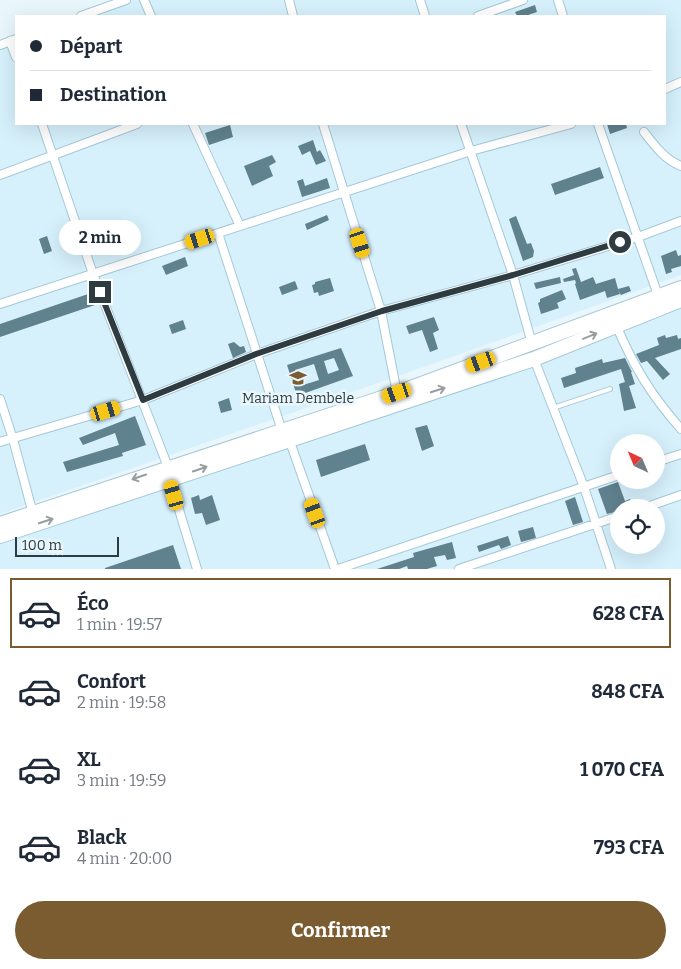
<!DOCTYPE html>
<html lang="fr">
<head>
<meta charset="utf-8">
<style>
  :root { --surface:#fff; --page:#f6f6f7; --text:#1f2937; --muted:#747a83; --line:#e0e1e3; --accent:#7a5c30 }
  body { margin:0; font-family:Bitter,serif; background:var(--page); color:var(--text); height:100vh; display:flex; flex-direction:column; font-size:19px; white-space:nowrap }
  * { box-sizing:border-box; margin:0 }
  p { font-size:16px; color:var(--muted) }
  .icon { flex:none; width:28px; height:28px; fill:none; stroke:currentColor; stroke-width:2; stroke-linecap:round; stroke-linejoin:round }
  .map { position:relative; height:569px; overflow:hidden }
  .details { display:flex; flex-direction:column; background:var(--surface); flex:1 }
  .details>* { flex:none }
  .hud { position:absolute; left:15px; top:15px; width:651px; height:110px; border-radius:0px; box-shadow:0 5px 20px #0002; display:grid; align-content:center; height:110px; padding:0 15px; background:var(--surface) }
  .needle { width:32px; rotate:316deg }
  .controls { position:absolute; left:610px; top:434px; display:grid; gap:10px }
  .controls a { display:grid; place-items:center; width:55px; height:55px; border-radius:50%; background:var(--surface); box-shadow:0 5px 20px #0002; font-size:25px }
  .scale { position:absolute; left:15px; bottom:12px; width:104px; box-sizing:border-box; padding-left:5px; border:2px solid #2e3c42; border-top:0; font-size:14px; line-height:18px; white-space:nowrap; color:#2e3c42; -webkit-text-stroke:4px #e9f7fd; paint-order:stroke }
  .end { position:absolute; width:22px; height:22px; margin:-11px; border:6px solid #2e3c42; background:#fff; box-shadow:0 0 0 2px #fff }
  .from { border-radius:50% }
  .bubble { position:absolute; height:35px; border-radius:18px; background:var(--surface); box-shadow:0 5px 20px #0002; font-size:16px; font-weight:700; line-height:35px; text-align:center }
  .car { position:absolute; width:15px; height:30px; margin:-15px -8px; border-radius:6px; box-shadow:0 0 4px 1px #0007; background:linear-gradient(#f5c518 24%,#345 0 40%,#f5c518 0 76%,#345 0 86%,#f5c518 0) }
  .hud b { display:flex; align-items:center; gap:18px; height:48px; font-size:19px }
  .hud b+b { border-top:1px solid var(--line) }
  .hud i { width:12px; height:12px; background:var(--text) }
  ul { padding:9px 0 0; list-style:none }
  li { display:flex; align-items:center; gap:15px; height:70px; margin:0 10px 8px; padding:0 5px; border:2px solid transparent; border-radius:0px }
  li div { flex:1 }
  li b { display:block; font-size:19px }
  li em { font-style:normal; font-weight:700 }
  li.current { border-color:var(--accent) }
  li>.icon { width:45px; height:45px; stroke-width:1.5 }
  .action { display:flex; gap:10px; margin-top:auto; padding:10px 15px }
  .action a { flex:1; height:58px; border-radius:30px; background:var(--accent); color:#fff; font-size:20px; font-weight:700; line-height:58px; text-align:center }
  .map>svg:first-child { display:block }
  .built { fill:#d6f1fc; fill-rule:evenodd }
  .building { fill:#60818e; fill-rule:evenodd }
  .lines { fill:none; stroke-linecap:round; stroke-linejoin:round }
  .lane-casing { stroke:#a5c8d7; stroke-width:6 }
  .street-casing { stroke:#a5c8d7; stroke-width:10 }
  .highway-casing { stroke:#a5c8d7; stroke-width:16 }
  .lane { stroke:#fff; stroke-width:4 }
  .street { stroke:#fff; stroke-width:8 }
  .highway { stroke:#fff; stroke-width:14 }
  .oneway { stroke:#969ea0 }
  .route { stroke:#2e3c42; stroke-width:6 }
  .labels { text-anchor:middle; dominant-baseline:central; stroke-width:5; stroke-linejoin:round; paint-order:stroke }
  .poi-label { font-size:14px; fill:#2e3c42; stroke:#e9f7fd }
</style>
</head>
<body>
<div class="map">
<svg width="681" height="569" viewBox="0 0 681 569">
  <rect width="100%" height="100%" fill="#e9f7fd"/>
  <path class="built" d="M126,0H681V275L407,373L0,514V45L16,39V124H665V16H81Z
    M681,304V569H0V535ZM619,442H656V480H619ZM619,508H656V545H619Z"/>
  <path class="building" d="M535,5L537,12L525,16H517L515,12Z
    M607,124H626L627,128L610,134Z
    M230,125L233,137L209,145L205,133Z
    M313,140L317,152L320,150L326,161L316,165L310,151L302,155L298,146Z
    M272,155L276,162L269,166L273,176L252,186L244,166Z
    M600,167L604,178L555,195L551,184Z
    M327,178L330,188L302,197L297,181L303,179L305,186Z
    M327,215L329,220L307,230L305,224Z
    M516,216L527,244L531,243L534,251L533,257L523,261L509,219Z
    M47,236L52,251L44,254L39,239Z
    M676,250L678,256L681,255V266L671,269L672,272L666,274L661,256Z
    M185,257L188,266L166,275L162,266Z
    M576,268L581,282L593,277L596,284L615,278L618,289L629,286L631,291L621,295L618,290L620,294L607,298L605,291L580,300L575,284L576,283L575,280L564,282L563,279L574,275L572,269Z
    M560,277L561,283L536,289L534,283Z
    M330,278L334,291L319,296L318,292L314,293L312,285L315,284V282Z
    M295,281L298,289L282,295L279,287Z
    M562,290L566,299L557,303L559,308L541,314L538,303L540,302V299Z
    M94,292L98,304L0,337V324Z
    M434,317L439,330L433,333L438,349L430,352L422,330L409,334L406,326Z
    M183,320L186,329L172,334L169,325Z
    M665,335L666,338L677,335L678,339L681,338V349L655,358L670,374L663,380L647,361L641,363L636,354L659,345L657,338Z
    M234,342L240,347L244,346L246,352L233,358L228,344Z
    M341,348L353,376L297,396L287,365ZM334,358L339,370L328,374L324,361ZM314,364L319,380L300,386L295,370Z
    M625,358L632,372H631L635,384L629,386L636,408L624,411L619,384L625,382L621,369L564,388L561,378L576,373L575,368L602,359L603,363Z
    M229,398L232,410L221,413L218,402Z
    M135,416L146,445L122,453L123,456L67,472L63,462L119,445L115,433L83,445L79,438Z
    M427,425L434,446L422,451L415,428Z
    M365,444L370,460L321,477L316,460Z
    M618,482L625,501L630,499L633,506L619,508V511L607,514L598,489Z
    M199,495L200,500L212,495L220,520L206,525L202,513L195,514L191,498Z
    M575,497L583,522L573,525L565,501Z
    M533,527L536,538L521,542L518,531Z
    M508,536L511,545L501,549L499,545L479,552L477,546Z
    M452,542L456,558L447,560L445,555L434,557L437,566L427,569H408L407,566L399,569H377L414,557L413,553Z
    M173,545L181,569H105V568Z"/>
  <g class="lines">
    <g class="lane-casing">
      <path id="lane" d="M553,408L610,389"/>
    </g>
    <g class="street-casing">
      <path id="street" d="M144,0L151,16
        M289,0L293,16
        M420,0L425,16
        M558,0L563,16
        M81,16L126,0
        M478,16L523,0
        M10,41L16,57
        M0,45L16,39
        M665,89L681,82
        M42,124L93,274L168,467
        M193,124L240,226
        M323,124L381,311L397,393
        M461,124L513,275L532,344
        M598,124L659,298
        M644,132C655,146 664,159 681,166
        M0,175L137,124
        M218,233L282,431L289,439L335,569
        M0,304L471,151L571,124
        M616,325C634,367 651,395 681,429
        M534,359L584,487L611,569
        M0,399L13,439L33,514
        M0,442L143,400L257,354L381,311L513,275L638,237L681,221
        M656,462L681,454
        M170,480L197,569
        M644,508L681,495
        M338,569L619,475
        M459,569L619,516"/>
    </g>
    <g class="highway-casing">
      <path id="highway" d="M0,524L397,393L681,288
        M0,536L534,359L681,300"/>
    </g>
    <use href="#lane" class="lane"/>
    <use href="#street" class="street"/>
    <use href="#highway" class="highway"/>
  </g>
  <defs><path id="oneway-shaft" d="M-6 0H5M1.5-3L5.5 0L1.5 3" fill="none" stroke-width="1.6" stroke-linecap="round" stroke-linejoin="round" transform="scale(1.25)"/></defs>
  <g class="oneway">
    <use href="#oneway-shaft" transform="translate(590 336) rotate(-22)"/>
    <use href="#oneway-shaft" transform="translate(438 390) rotate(-18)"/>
    <use href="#oneway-shaft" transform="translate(200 469) rotate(-19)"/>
    <use href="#oneway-shaft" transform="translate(139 477) rotate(161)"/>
    <use href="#oneway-shaft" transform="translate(46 521) rotate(-18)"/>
  </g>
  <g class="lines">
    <path class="route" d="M100,292L143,400L256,354L382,311L513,275L620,242"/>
  </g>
  <defs>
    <g id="school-bare" transform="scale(1.35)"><path d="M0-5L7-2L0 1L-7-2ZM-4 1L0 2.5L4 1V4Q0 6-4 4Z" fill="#7a5c30" stroke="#e9f7fd" stroke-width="2.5" paint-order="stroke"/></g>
  </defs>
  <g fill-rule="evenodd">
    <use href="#school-bare" x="298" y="378"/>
  </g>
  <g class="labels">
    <g class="poi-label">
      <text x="298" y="398">Mariam Dembele</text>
    </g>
  </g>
</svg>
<div class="controls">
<a><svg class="needle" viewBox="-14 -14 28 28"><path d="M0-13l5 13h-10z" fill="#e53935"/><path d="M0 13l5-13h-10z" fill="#747a83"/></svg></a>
<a><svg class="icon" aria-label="locate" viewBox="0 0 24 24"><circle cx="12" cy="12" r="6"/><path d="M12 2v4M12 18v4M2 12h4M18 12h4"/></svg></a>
</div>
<div class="scale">100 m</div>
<i class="end from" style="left:620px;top:242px"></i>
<i class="end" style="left:100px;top:292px"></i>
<div class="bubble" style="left:59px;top:220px;width:82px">2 min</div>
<i class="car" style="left:200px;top:239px;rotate:252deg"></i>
<i class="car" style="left:360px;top:243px;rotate:162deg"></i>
<i class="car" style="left:481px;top:362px;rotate:250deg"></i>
<i class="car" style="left:397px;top:393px;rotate:251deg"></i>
<i class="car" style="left:106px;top:411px;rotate:73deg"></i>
<i class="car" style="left:174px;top:495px;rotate:344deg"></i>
<i class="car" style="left:315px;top:513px;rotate:340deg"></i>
<div class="hud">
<b><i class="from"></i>Départ</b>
<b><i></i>Destination</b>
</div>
</div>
<section class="details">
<ul>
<li class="current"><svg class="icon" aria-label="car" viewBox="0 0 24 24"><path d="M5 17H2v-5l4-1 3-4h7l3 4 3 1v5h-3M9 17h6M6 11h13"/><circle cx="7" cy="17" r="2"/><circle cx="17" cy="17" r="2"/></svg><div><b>Éco</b><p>1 min · 19:57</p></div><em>628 CFA</em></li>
<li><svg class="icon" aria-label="car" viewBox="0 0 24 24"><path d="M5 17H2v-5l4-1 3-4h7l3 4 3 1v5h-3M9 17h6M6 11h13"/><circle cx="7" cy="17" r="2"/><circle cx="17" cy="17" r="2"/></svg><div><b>Confort</b><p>2 min · 19:58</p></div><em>848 CFA</em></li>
<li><svg class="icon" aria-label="car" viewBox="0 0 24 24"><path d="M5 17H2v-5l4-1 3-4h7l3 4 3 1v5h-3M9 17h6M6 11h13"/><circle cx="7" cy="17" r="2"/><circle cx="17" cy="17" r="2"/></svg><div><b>XL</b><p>3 min · 19:59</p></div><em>1 070 CFA</em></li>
<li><svg class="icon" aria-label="car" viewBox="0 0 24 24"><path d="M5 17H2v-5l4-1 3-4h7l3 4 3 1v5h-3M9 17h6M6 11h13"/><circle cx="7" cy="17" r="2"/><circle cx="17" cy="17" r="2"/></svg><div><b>Black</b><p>4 min · 20:00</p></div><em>793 CFA</em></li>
</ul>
<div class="action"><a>Confirmer</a></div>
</section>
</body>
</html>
